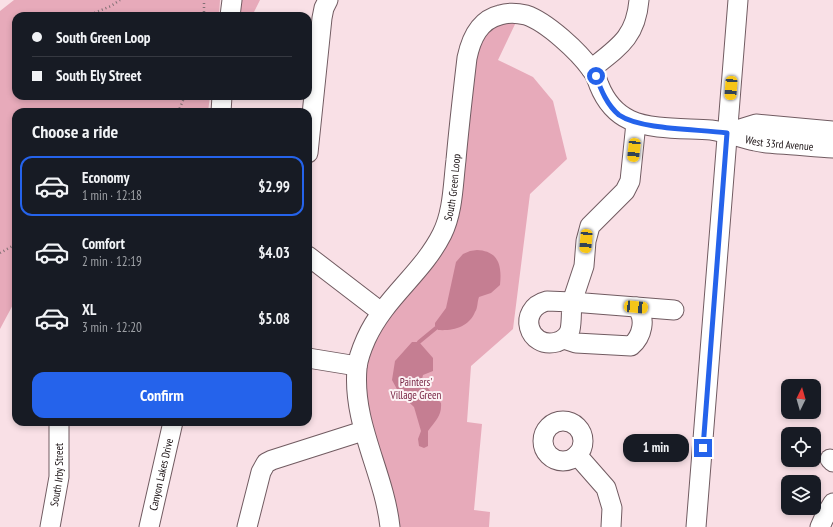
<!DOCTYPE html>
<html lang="en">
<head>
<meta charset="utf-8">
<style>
  :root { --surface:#171b24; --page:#20242c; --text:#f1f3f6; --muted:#9ea1a6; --line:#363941; --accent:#2563eb }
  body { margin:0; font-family:"PT Sans Narrow",sans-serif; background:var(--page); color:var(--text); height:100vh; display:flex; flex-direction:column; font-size:15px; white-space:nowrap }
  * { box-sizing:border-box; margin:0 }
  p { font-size:13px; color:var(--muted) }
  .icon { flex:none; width:22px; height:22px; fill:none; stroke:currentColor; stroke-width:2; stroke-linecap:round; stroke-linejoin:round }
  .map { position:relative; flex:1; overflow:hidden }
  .side { position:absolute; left:12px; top:108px; width:300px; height:318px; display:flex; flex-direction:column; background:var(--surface); border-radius:12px; box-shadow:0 2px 6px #0003 }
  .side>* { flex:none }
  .banner { position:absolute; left:12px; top:12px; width:300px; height:88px; border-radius:12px; box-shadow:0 2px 6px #0003; display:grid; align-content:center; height:88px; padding:0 20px; background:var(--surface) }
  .needle { width:26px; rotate:5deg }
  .controls { position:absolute; left:781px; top:379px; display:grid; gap:8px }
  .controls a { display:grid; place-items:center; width:40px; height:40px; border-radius:8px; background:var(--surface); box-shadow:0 2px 6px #0003; font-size:20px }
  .end { position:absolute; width:18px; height:18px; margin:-9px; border:5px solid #2563eb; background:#fff; box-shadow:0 0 0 2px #fff }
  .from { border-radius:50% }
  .bubble { position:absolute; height:28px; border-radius:12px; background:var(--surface); box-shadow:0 2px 6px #0003; font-size:13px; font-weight:600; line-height:28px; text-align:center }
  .car { position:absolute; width:12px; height:24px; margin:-12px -6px; border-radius:5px; box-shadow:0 0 3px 1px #0007; background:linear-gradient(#f5c518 24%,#345 0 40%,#f5c518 0 76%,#345 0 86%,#f5c518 0) }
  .banner b { display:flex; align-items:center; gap:14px; height:38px; font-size:15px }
  .banner b+b { border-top:1px solid var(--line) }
  .banner i { width:10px; height:10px; background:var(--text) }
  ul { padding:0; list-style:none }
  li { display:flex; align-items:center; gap:12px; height:60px; margin:0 8px 6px; padding:0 12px; border:2px solid transparent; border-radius:12px }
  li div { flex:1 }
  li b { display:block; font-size:15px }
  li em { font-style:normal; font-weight:600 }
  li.active { border-color:var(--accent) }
  li>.icon { width:36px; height:36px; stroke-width:1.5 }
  h2 { padding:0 20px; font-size:18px; line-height:48px }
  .cta { display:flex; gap:8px; margin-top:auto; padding:8px 20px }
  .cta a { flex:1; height:46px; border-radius:12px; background:var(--accent); color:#fff; font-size:16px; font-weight:600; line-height:46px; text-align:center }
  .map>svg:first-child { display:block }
  .green { fill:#e7aaba }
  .water { fill:#c57e92 }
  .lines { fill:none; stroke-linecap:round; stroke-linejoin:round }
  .stream { stroke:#c57e92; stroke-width:4 }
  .minor-casing { stroke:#715b61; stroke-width:21 }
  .path { stroke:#817074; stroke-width:2.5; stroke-dasharray:1 3; stroke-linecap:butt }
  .minor { stroke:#fff; stroke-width:19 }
  .route { stroke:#2563eb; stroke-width:5 }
  .labels { text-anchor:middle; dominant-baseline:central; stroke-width:4; stroke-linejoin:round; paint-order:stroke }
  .street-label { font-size:11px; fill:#191012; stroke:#fcf2f4 }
  .park-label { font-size:11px; fill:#741f3f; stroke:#fcf2f4 }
</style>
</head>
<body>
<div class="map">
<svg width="833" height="527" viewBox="0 0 833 527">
  <rect width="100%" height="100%" fill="#f9e0e6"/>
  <path class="green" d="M14,0H220L219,16H16V96H210L208,112H16V299L0,329V11Z
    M240,0H260L252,16L238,15Z
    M517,20L498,60L533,77L553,101L567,159L530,194L513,329L471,366L467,422L482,424L474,510L490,512L489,527H398L364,407L365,367L376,333L434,262L473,61L481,38L498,22Z"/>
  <path class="water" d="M477,250C499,251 502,266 500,285L491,293L479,297C477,302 478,308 475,312C469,327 453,331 438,330L435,326V323L446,308L456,262L463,254L470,251Z
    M412,342H419L433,358V371L423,375L422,379L424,384L441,403C442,416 435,421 428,431V446L424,448L419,446L418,439L421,431L414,407L399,393L392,380L395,361Z"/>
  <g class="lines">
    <path class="stream" d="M419,342L436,328"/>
    <g class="minor-casing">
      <g id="minor">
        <path d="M230,16L232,0"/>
        <path d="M591,69C619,47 636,37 639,0"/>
        <path d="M221,112L222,96"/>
        <path d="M727,133L756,124L833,131"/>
        <path d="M308,153L322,18L324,8L328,0"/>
        <path d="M308,256L381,312"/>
        <path d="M547,301L572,302C571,310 572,321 570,330C568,336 563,340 557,342C528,350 516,309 547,301Z"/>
        <path d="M636,307L674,310"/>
        <path d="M564,339L576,343L631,346C642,337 647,318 636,307L572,302L584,266L586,241L590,226L625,191L630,181L636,123"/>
        <path d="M308,358L357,366"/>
        <circle cx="563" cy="441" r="20"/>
        <path d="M577,455L606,488L612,508L611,527"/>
        <path d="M830,459L833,462"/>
        <path id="s1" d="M50,527L59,477V422"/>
        <path id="s2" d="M149,527L173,422"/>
        <path d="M247,527L261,472L266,463L272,460L363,431"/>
        <path id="s3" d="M390,527C384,472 352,424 357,368C358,358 362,348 366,339C385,297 422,274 442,234C453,212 453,185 456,160C459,126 463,92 467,58C471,39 479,20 500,15C509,12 518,13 526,15C547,22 579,52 591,69C595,74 597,79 599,85C605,100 615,113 630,120C651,130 687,128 711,130C726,132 740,138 755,141C762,143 771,143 779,144C797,145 815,147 833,148"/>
        <path d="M696,527L738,0"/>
        <path d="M820,527L824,518L833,503"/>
      </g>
    </g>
    <path class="path" d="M87,16L111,6L120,0
      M204,16V0
      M178,112L185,96
      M0,253L16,244"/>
    <use href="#minor" class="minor"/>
  </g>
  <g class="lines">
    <path class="route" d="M596,76C601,90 607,105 619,115C641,130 699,129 727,133L703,448"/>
  </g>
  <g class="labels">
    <g class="street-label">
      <text stroke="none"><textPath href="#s3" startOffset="889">West 33rd Avenue</textPath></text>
      <text stroke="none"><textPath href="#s3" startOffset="372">South Green Loop</textPath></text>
      <text stroke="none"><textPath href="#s1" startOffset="53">South Irby Street</textPath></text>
      <text stroke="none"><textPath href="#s2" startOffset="54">Canyon Lakes Drive</textPath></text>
    </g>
    <g class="park-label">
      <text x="416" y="382">Painters'<tspan x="416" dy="13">Village Green</tspan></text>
    </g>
  </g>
</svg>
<div class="controls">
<a><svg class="needle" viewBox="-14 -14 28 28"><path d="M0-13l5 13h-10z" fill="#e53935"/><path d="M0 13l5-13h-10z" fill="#9ea1a6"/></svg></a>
<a><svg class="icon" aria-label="locate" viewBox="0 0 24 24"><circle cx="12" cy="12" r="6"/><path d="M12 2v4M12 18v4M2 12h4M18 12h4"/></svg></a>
<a><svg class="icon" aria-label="layers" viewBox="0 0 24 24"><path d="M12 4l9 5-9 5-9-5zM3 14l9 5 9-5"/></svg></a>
</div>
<i class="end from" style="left:596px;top:76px"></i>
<i class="end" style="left:703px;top:448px"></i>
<div class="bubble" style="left:623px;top:434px;width:66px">1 min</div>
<i class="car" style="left:731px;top:88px;rotate:184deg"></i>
<i class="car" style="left:634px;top:150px;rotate:186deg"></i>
<i class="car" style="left:586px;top:241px;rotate:185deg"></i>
<i class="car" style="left:636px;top:307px;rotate:95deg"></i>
<div class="banner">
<b><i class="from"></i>South Green Loop</b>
<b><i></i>South Ely Street</b>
</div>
<section class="side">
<h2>Choose a ride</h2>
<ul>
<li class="active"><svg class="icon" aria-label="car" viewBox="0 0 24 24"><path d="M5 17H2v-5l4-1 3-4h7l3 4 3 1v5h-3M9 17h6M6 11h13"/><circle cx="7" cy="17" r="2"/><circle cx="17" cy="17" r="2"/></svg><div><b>Economy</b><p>1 min · 12:18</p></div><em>$2.99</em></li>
<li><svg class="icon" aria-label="car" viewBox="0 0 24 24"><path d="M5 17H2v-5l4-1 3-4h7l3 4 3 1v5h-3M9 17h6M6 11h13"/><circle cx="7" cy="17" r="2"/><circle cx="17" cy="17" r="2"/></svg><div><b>Comfort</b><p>2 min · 12:19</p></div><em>$4.03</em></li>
<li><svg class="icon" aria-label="car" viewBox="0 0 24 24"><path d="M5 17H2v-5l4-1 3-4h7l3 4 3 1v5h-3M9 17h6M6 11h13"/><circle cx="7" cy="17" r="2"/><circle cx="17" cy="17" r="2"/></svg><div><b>XL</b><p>3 min · 12:20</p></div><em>$5.08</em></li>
</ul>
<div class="cta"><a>Confirm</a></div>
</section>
</div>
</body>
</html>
